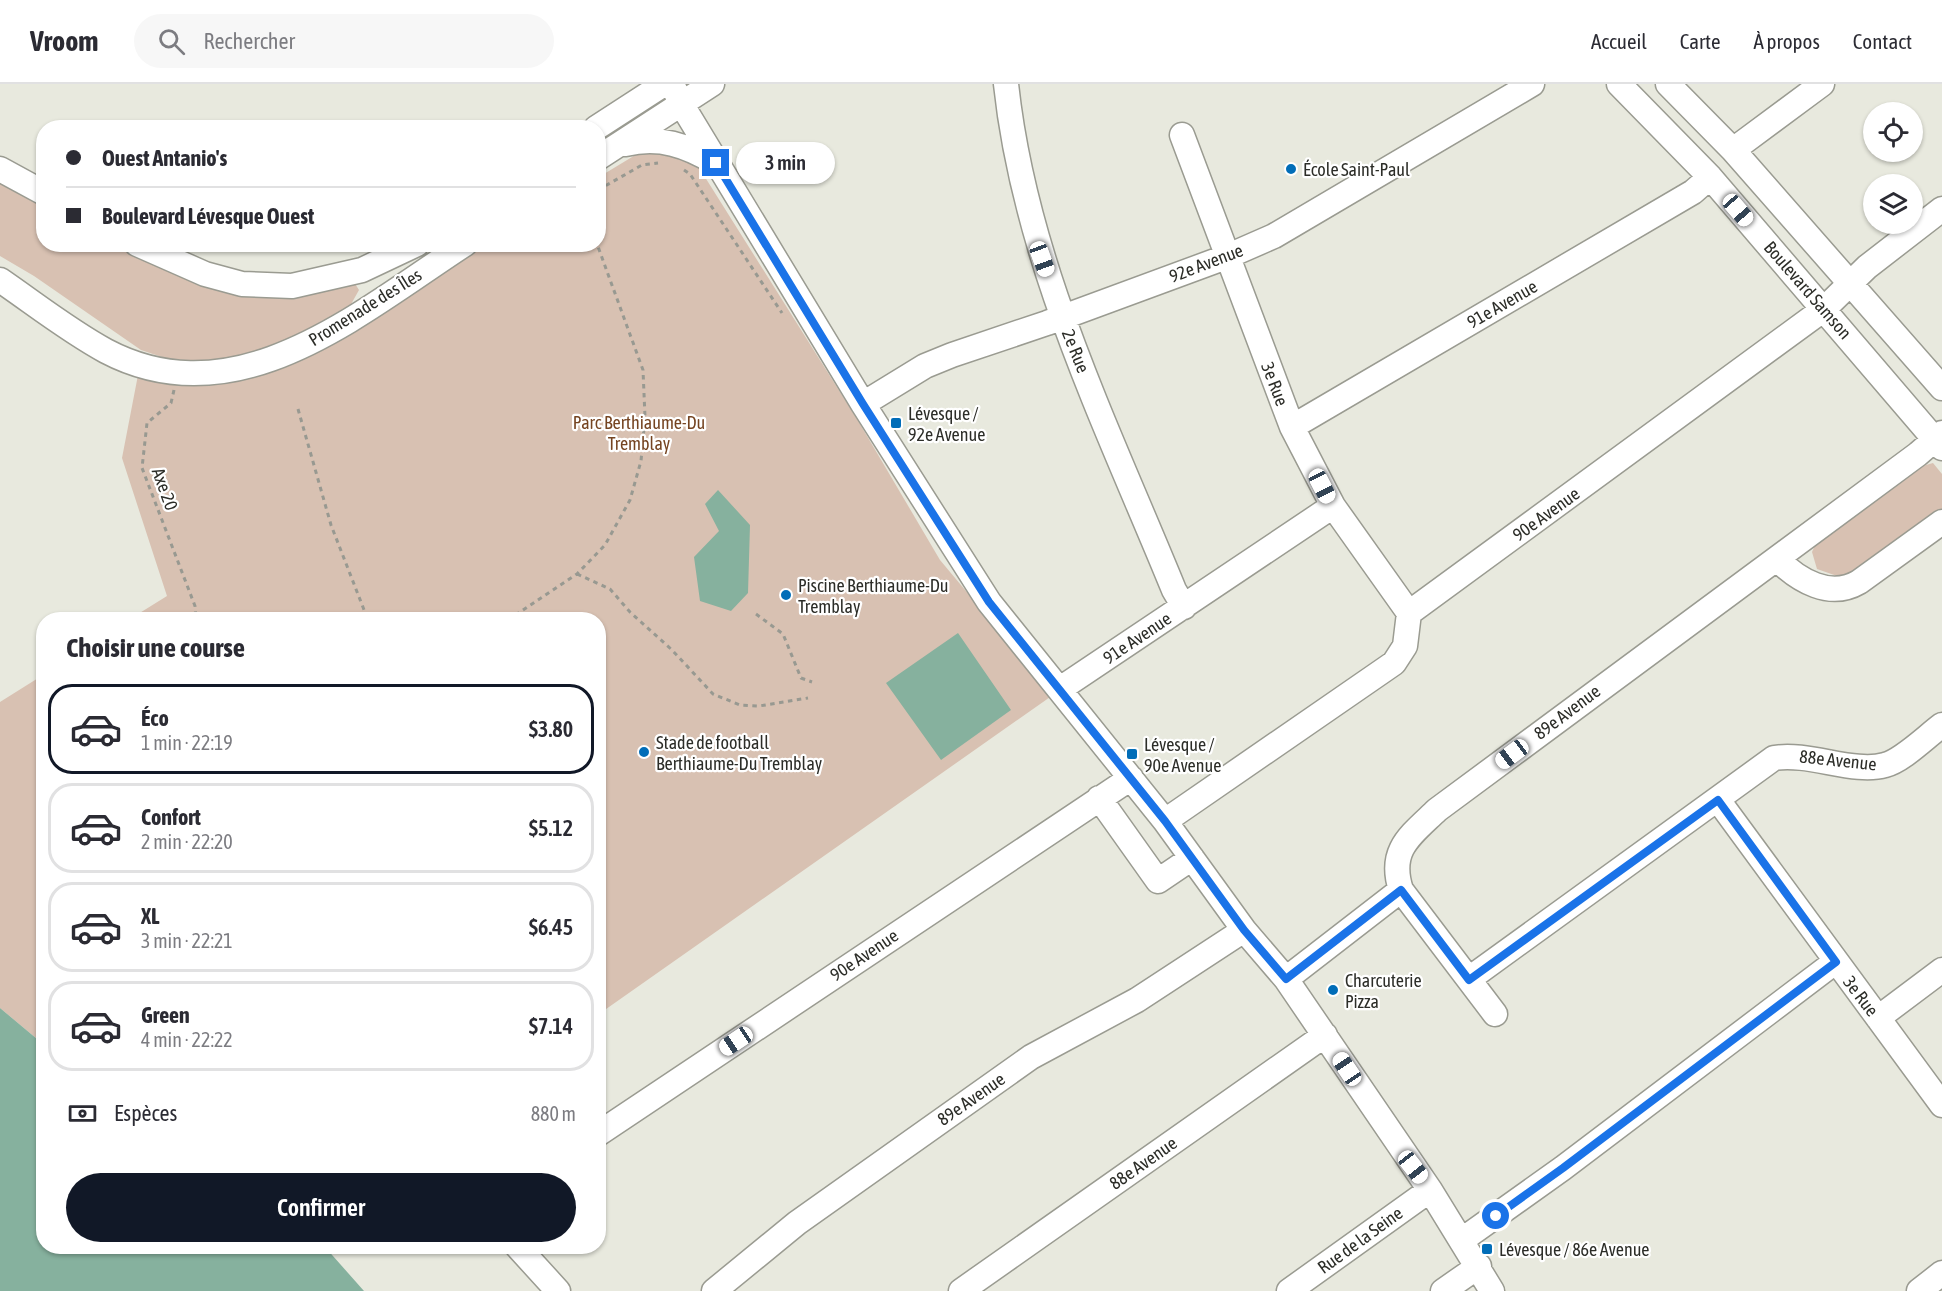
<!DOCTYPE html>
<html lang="fr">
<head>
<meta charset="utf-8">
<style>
  :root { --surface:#fff; --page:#f7f7f7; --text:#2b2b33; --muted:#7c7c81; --line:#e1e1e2; --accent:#111827 }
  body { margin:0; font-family:"Asap Condensed",sans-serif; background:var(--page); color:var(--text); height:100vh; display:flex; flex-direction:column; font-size:22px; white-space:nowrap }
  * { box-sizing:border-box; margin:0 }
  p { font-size:20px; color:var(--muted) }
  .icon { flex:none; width:33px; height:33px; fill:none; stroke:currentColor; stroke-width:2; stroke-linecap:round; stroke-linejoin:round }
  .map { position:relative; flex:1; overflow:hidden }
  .drawer { position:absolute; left:36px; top:528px; width:570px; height:642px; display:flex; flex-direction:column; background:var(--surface); border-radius:24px; box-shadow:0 2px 4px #0004 }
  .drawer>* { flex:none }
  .hud { position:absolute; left:36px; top:36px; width:570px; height:132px; border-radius:24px; box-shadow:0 2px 4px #0004; display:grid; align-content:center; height:132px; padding:0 30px; background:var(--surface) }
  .buttons { position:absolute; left:1863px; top:18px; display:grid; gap:12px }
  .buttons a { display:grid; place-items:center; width:60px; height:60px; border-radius:50%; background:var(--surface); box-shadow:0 2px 4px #0004; font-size:30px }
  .end { position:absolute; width:27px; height:27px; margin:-14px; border:8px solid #1a73e8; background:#fff; box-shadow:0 0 0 3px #fff }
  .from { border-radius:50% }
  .bubble { position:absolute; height:42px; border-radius:21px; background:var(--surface); box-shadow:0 2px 4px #0004; font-size:20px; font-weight:600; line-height:42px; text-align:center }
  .car { position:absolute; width:18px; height:36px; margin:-18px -9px; border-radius:8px; box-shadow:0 0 4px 2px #0007; background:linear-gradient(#fff 24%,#345 0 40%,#fff 0 76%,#345 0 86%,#fff 0) }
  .hud b { display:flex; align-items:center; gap:21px; height:57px; font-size:22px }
  .hud b+b { border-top:2px solid var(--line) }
  .hud i { width:15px; height:15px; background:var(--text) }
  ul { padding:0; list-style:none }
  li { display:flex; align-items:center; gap:18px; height:90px; margin:0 12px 9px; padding:0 18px; border:3px solid var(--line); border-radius:24px }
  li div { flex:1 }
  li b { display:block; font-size:22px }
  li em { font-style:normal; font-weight:600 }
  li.active { border-color:var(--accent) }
  li>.icon { width:54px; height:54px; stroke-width:1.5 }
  h2 { padding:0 30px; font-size:27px; line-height:72px }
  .pay { display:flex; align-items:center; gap:15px; height:66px; padding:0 30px; font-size:22px }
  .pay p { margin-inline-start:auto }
  .button { display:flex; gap:12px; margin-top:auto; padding:12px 30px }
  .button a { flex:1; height:69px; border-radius:36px; background:var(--accent); color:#fff; font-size:24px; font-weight:600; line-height:69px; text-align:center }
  header { display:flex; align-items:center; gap:36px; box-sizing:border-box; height:84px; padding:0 30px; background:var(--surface); border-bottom:2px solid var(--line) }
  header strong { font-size:28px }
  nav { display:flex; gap:33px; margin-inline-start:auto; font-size:21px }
  .search { width:420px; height:54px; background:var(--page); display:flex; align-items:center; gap:15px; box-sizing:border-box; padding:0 21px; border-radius:33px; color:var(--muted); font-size:22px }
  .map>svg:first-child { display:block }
  .green { fill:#d8c1b2 }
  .water { fill:#86b19e }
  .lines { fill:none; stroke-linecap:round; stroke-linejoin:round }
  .minor-casing { stroke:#9a9b91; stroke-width:27 }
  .path { stroke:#989991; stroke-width:3; stroke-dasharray:4.5 4.5; stroke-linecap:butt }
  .minor { stroke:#fff; stroke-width:24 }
  .route { stroke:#1a73e8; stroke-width:8 }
  .poi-dot { fill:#016db8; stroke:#fff; stroke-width:2 }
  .labels { text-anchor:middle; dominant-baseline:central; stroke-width:4.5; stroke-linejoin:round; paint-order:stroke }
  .poi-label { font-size:18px; fill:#2c2d28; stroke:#fff; text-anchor:start }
  .street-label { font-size:18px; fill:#2c2d28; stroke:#fff }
  .park-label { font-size:18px; fill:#754421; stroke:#fff }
</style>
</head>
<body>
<header>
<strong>Vroom</strong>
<div class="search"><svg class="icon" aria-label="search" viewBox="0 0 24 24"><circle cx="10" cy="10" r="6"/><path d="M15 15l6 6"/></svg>Rechercher</div>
<nav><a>Accueil</a><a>Carte</a><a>À propos</a><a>Contact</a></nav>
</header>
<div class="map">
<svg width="1942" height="1207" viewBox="0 0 1942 1207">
  <rect width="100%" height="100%" fill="#e8e9de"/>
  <path class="green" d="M669,67L698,82L857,335L940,476L1053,611L599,930L598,536L130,535L167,512L122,374L138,291L219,300L297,274L486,161L598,160L599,93L637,70Z
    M0,94L43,118L44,160L121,161L145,174L235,205L352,195L359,206L345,231L263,268L186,281L141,266L34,192L0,172Z
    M1933,379L1942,390V427L1865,484L1840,493L1817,485L1812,468L1816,459L1919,383Z
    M43,591V960L0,924V618Z"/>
  <path class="water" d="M718,406L750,441L748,509L731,527L700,517L694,473L719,447L705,420Z
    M958,549L1011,626L941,676L886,599Z
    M0,924L43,960L44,1162L325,1163L364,1207H0Z"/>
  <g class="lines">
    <g class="minor-casing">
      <path id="minor" d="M672,0L682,21L863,320L989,518L1165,737L1244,846L1286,895L1430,1106L1492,1207
        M1006,0C1025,178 1107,342 1174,506L1184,523
        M1619,0L1710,93L1942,364
        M1668,0L1733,66L1942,304
        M596,44L664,0
        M1182,51L1292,343L1333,422L1409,529
        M625,60C660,52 686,61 716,79
        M1733,66L1822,0
        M598,74L712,0
        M0,85L44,109
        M137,160L205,190L242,200L292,202L362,186L417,160
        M0,196C35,220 69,247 106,267C237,336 359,229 465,160
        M863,320L925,282L952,271L1047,239L1226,173L1274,152L1532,0
        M1292,343L1693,108L1710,93
        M1777,475C1799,497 1830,515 1859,498L1942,438
        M1060,605L1333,422
        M1099,714L1158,797L1192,774
        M1718,716L1942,1021
        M1165,737L1394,579L1405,562L1409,529L1824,225L1867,183L1942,125
        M1286,895L1401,806
        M1469,895L1774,674C1809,668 1854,690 1885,681C1902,677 1927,652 1942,641
        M1495,930L1401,806C1388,766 1410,752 1437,726L1918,370L1942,349
        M1878,934L1942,886
        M598,1050L1131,694
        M1462,1156L1563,1084L1835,878
        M517,1162L558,1207
        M714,1207L797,1139L1031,973L1137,916L1244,846
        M961,1207L1325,951
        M1289,1207L1430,1106
        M1443,1207L1479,1182
        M1919,1207L1942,1189"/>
    </g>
    <path class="path" d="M684,86L690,90L782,229
      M598,106L642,81L658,79
      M174,306L171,319L147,339L142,384L195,522L196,536
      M298,325L331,441L368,536
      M577,490L610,505L630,528L672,566L713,610L740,621L759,622L808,614
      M756,530L783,550L801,594L812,598
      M508,536L577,490L605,461L630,416L641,377L645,333L643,286L597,160
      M42,665L44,664"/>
    <use href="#minor" class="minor"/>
  </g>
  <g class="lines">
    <path class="route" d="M716,79L863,320L989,518L1165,737L1244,846L1286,895L1401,806L1469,896L1718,716L1836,878L1563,1084L1496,1132"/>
  </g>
  <g class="poi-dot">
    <circle cx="1291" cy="85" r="6"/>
    <rect x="890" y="333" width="12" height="12" rx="3"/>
    <circle cx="786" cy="511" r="6"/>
    <circle cx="644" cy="668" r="6"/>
    <rect x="1126" y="664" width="12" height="12" rx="3"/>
    <circle cx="1333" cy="906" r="6"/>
    <rect x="1481" y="1159" width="12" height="12" rx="3"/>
  </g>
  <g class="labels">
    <g class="poi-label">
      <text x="1303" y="85">École Saint-Paul</text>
      <text x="908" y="329">Lévesque /<tspan x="908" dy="21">92e Avenue</tspan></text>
      <text x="798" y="501">Piscine Berthiaume-Du<tspan x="798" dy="21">Tremblay</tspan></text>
      <text x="656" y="658">Stade de football<tspan x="656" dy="21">Berthiaume-Du Tremblay</tspan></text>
      <text x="1144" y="660">Lévesque /<tspan x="1144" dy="21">90e Avenue</tspan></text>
      <text x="1345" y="896">Charcuterie<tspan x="1345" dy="21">Pizza</tspan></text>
      <text x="1499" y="1165">Lévesque / 86e Avenue</text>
    </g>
    <g class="street-label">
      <text transform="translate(1206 179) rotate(-21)">92e Avenue</text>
      <text transform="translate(1808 206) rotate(49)">Boulevard Samson</text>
      <text transform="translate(1502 220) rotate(-30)">91e Avenue</text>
      <text transform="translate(365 223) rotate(-32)">Promenade des Îles</text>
      <text transform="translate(1076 267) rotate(68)">2e Rue</text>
      <text transform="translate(1275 300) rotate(69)">3e Rue</text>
      <text transform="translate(165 405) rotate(70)">Axe 20</text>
      <text transform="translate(1546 430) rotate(-36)">90e Avenue</text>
      <text transform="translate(1137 554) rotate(-34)">91e Avenue</text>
      <text transform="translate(1567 628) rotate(-37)">89e Avenue</text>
      <text transform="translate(1838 676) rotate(6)">88e Avenue</text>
      <text transform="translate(864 871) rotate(-34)">90e Avenue</text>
      <text transform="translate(1861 912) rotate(53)">3e Rue</text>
      <text transform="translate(971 1015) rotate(-35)">89e Avenue</text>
      <text transform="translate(1143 1079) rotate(-35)">88e Avenue</text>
      <text transform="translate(1360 1156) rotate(-36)">Rue de la Seine</text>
    </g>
    <g class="park-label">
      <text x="639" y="338">Parc Berthiaume-Du<tspan x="639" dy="21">Tremblay</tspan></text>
    </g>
  </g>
</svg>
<div class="buttons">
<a><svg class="icon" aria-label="locate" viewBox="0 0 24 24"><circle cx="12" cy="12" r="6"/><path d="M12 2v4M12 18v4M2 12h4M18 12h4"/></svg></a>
<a><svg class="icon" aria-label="layers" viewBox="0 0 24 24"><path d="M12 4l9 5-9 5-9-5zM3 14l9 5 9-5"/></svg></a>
</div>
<i class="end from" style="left:1496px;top:1132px"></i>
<i class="end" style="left:716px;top:79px"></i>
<div class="bubble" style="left:736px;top:58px;width:99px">3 min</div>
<i class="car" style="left:1738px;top:126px;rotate:139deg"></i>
<i class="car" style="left:1042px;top:175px;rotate:160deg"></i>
<i class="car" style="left:1322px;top:402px;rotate:153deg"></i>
<i class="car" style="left:1512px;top:670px;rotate:233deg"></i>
<i class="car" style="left:736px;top:957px;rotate:236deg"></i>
<i class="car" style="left:1347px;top:985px;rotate:326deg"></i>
<i class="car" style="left:1413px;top:1083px;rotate:142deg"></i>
<div class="hud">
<b><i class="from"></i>Ouest Antanio's</b>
<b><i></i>Boulevard Lévesque Ouest</b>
</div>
<section class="drawer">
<h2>Choisir une course</h2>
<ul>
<li class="active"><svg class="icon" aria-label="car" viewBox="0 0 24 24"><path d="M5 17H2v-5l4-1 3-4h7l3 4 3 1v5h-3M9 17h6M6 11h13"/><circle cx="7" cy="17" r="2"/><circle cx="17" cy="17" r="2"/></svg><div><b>Éco</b><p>1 min · 22:19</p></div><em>$3.80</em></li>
<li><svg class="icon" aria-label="car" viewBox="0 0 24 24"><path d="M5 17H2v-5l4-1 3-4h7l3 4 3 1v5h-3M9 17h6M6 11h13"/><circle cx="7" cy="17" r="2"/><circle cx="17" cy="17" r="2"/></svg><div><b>Confort</b><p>2 min · 22:20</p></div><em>$5.12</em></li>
<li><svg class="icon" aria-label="car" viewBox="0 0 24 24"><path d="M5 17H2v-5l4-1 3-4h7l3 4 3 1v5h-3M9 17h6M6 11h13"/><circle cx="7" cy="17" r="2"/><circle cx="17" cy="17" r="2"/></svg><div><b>XL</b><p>3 min · 22:21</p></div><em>$6.45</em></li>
<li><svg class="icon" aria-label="car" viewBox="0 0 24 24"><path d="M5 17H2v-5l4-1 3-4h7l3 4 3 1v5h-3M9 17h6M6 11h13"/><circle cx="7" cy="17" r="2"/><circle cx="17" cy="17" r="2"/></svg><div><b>Green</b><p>4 min · 22:22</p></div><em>$7.14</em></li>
</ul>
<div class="pay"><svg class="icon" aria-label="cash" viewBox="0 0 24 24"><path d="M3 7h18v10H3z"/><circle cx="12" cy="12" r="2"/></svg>Espèces<p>880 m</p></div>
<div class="button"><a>Confirmer</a></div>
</section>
</div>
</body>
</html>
